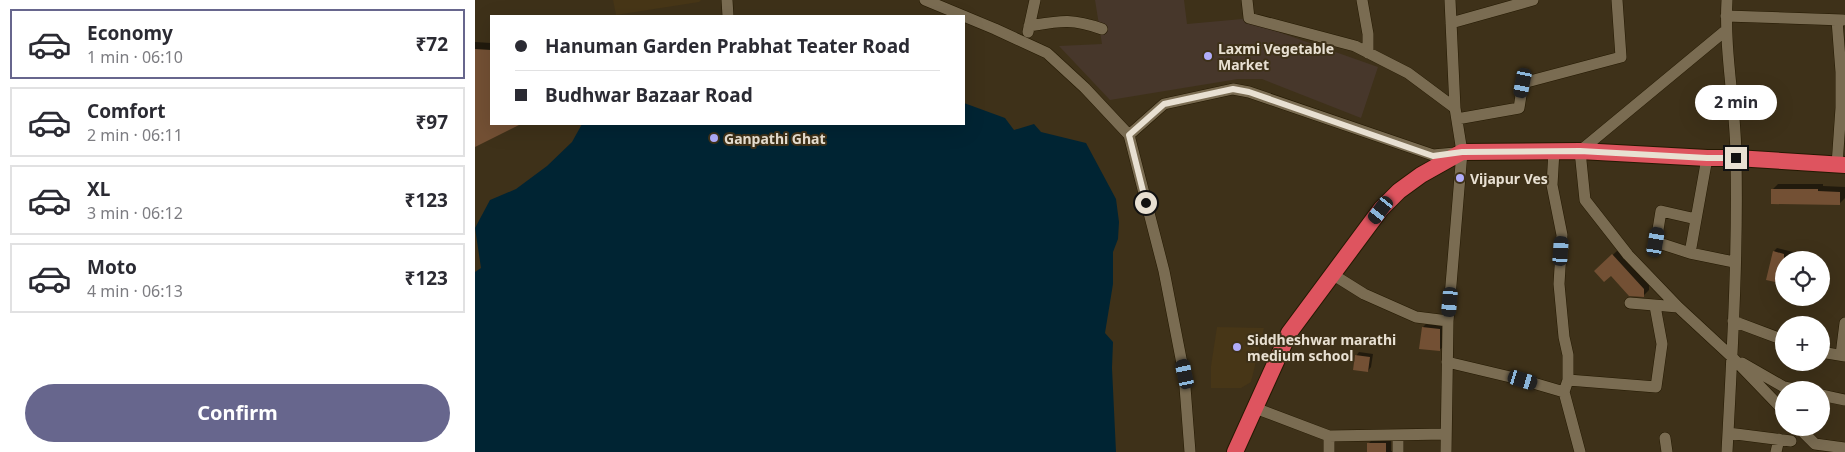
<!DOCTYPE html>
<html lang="en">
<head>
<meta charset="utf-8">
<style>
  :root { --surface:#fff; --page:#f2f2f3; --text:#2b2b33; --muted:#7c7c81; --line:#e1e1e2; --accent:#67668d }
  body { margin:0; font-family:"Noto Sans",sans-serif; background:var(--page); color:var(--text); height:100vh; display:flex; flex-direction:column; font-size:19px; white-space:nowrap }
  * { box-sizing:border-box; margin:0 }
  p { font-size:16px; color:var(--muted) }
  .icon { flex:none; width:28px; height:28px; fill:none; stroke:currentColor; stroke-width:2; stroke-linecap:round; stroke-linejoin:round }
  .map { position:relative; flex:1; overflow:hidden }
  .panel { display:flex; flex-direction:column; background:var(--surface); width:475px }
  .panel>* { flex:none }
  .top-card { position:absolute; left:15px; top:15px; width:475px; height:110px; border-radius:0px; box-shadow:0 5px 20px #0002; display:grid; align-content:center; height:110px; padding:0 25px; background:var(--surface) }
  .controls { position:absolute; left:1300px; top:251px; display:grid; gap:10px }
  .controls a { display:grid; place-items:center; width:55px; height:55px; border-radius:50%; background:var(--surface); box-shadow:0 5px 20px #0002; font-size:25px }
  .end { position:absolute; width:22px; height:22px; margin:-11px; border:6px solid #e8e0d2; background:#111; box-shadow:0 0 0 2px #111 }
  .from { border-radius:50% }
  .bubble { position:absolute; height:35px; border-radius:18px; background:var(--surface); box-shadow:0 5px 20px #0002; font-size:16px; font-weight:700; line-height:35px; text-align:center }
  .car { position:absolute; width:15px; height:30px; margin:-15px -8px; border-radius:6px; box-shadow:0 0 4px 1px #0007; background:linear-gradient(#222 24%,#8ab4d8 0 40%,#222 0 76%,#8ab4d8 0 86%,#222 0) }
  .top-card b { display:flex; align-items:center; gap:18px; height:48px; font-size:19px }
  .top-card b+b { border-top:1px solid var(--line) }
  .top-card i { width:12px; height:12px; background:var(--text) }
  ul { padding:9px 0 0; list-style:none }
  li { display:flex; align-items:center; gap:15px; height:70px; margin:0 10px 8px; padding:0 15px; border:2px solid var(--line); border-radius:0px }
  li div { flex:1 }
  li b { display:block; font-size:19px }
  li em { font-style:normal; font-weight:700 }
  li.on { border-color:var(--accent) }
  li>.icon { width:45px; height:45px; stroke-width:1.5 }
  .cta { display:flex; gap:10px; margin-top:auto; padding:10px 25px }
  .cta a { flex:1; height:58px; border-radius:30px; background:var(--accent); color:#fff; font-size:20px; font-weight:700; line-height:58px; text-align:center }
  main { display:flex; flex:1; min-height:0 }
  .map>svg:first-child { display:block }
  .commercial { fill:#47372b }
  .built { fill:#473617 }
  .water { fill:#002433 }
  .shadow { fill:#0007 }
  .building { fill:#735034 }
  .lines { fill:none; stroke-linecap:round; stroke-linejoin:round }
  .minor-casing { stroke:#241902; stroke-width:12 }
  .highway-casing { stroke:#241902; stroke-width:18 }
  .minor { stroke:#7a6c52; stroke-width:11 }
  .highway { stroke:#de545f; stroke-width:16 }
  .route { stroke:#e8e0d2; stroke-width:6 }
  .poi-dot { fill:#b1adfa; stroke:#3e3119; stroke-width:2 }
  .labels { text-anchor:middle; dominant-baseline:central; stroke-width:4; stroke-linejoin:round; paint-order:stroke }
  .poi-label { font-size:14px; font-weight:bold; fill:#e8e0d2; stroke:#3e3119; text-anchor:start }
</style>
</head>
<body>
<main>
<section class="panel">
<ul>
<li class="on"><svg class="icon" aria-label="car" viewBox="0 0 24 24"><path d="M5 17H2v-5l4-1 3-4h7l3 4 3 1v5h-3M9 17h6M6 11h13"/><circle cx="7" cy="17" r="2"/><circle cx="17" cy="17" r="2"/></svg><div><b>Economy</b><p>1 min · 06:10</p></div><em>₹72</em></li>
<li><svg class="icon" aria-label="car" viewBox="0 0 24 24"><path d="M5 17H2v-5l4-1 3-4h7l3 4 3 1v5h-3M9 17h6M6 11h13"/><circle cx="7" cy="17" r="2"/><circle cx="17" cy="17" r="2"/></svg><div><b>Comfort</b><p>2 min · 06:11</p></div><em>₹97</em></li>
<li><svg class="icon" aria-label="car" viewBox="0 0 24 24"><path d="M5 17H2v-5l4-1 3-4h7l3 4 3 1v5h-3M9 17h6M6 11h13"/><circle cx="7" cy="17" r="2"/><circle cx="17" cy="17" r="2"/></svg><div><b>XL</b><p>3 min · 06:12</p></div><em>₹123</em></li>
<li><svg class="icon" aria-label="car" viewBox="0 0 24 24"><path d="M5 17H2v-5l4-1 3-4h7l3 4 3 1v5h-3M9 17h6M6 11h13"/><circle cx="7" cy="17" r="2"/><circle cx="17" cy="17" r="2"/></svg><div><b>Moto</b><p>4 min · 06:13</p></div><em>₹123</em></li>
</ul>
<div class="cta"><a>Confirm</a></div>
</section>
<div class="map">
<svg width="1370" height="452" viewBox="0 0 1370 452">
  <rect width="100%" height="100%" fill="#3e3119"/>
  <path class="commercial" d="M620,0H709L712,24L767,19L903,67L886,118L787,79H763L635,100L584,46L627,44Z"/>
  <path class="built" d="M138,0H226L224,2L141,15Z
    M742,327L789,328L776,382L766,388H736V366Z"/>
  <path class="water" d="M489,103L530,118L539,130L559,124L566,132L611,143L641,199L644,222L643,239L638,252V284L630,333L638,342L637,368L641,452H0V272L6,268L0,228L15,200L41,189L72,166L97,142L107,124H489Z"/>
  <path class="shadow" d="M0,42L16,43V124H44L0,146Z
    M1303,184H1348V186L1370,187V198L1365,203L1298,189Z
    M1302,248L1322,253L1320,260H1309L1299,251Z
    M1143,250L1174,283V290L1169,295L1126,266Z
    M951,324L968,326V347L964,350L948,327Z
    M884,352L898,354L896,367L893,371L881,356Z
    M899,438H916V451L919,452H893L894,443Z"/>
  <path class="building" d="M0,49L16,50V124H46L0,147Z
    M1296,189H1343V191L1365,192V205L1296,204Z
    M1298,251L1309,254V284L1291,280Z
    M1137,254L1169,289V297L1154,296L1136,276L1129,282L1119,271Z
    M947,327L965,329V351L944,349Z
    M880,355L895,357L893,372L878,370Z
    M892,443H911V452H892Z"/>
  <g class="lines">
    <g class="minor-casing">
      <path id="minor" d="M252,0L253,16
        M450,0L520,29L572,53L610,88L654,135L689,271L709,374L715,452
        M772,0L774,18L880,46L933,73L980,108
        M887,0L893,34V53
        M1252,0C1249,55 1261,106 1261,159C1263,257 1257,355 1252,452
        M1251,16L1368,20
        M976,23L1058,0
        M554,26C585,21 596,18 627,29
        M1250,31L1105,151L1110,200L1153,255L1203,307L1257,357L1309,411
        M553,32L560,0
        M982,119L1044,108L1048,83L1146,57L1142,0
        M654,135L689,104L758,89L774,92L958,155L980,153
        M1079,151L1077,185L1087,235L1084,284L1089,337L1093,355V380L1089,392L1105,452
        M1362,165L1366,108V72L1362,20
        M1221,219L1186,211L1181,242L1215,253L1232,158
        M1215,253L1259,262
        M857,274L889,294L941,317L973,321
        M1155,303L1203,307
        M1258,321L1309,340
        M1346,352L1370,356
        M1366,355L1370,323
        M972,362L1048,380L1089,392
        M1267,363L1309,387L1324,390
        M1093,380L1181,387L1187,344L1180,306
        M1346,395L1370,400
        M780,408L854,436L971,434
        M1324,428L1340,444L1370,448
        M1253,433L1316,441
        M1190,438L1192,452
        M854,452V436
        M923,452V435
        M971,452L973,321L987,152L980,108L975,0
        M1301,452L1304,439"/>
    </g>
    <g class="highway-casing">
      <path id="highway" d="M760,452L814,333L906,209L924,191L946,175L987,152L1105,151L1232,158H1261L1370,165"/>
    </g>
    <use href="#minor" class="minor"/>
    <use href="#highway" class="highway"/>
  </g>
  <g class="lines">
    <path class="route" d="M671,203L654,135L689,104L758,89L774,92L958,156L987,152L1105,151L1232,158H1261"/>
  </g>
  <g class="poi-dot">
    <circle cx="733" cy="56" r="5"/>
    <circle cx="239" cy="138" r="5"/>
    <circle cx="985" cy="178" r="5"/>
    <circle cx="762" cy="347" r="5"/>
  </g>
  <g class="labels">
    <g class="poi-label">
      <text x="743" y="48">Laxmi Vegetable<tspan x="743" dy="16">Market</tspan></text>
      <text x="249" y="138">Ganpathi Ghat</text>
      <text x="995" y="178">Vijapur Ves</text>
      <text x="772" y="339">Siddheshwar marathi<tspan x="772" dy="16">medium school</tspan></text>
    </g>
  </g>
</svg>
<div class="controls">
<a><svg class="icon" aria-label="locate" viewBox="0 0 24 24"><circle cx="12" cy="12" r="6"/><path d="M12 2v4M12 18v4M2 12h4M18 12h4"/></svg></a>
<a>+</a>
<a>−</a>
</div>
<i class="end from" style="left:671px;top:203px"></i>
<i class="end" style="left:1261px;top:158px"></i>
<div class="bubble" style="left:1220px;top:85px;width:82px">2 min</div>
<i class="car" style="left:1048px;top:83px;rotate:191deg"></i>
<i class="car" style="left:906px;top:210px;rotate:217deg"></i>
<i class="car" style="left:1181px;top:242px;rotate:10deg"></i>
<i class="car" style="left:1086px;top:251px;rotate:4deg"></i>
<i class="car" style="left:975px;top:302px;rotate:185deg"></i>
<i class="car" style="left:710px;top:374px;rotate:348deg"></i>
<i class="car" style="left:1048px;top:380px;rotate:107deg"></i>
<div class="top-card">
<b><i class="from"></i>Hanuman Garden Prabhat Teater Road</b>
<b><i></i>Budhwar Bazaar Road</b>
</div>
</div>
</main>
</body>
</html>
